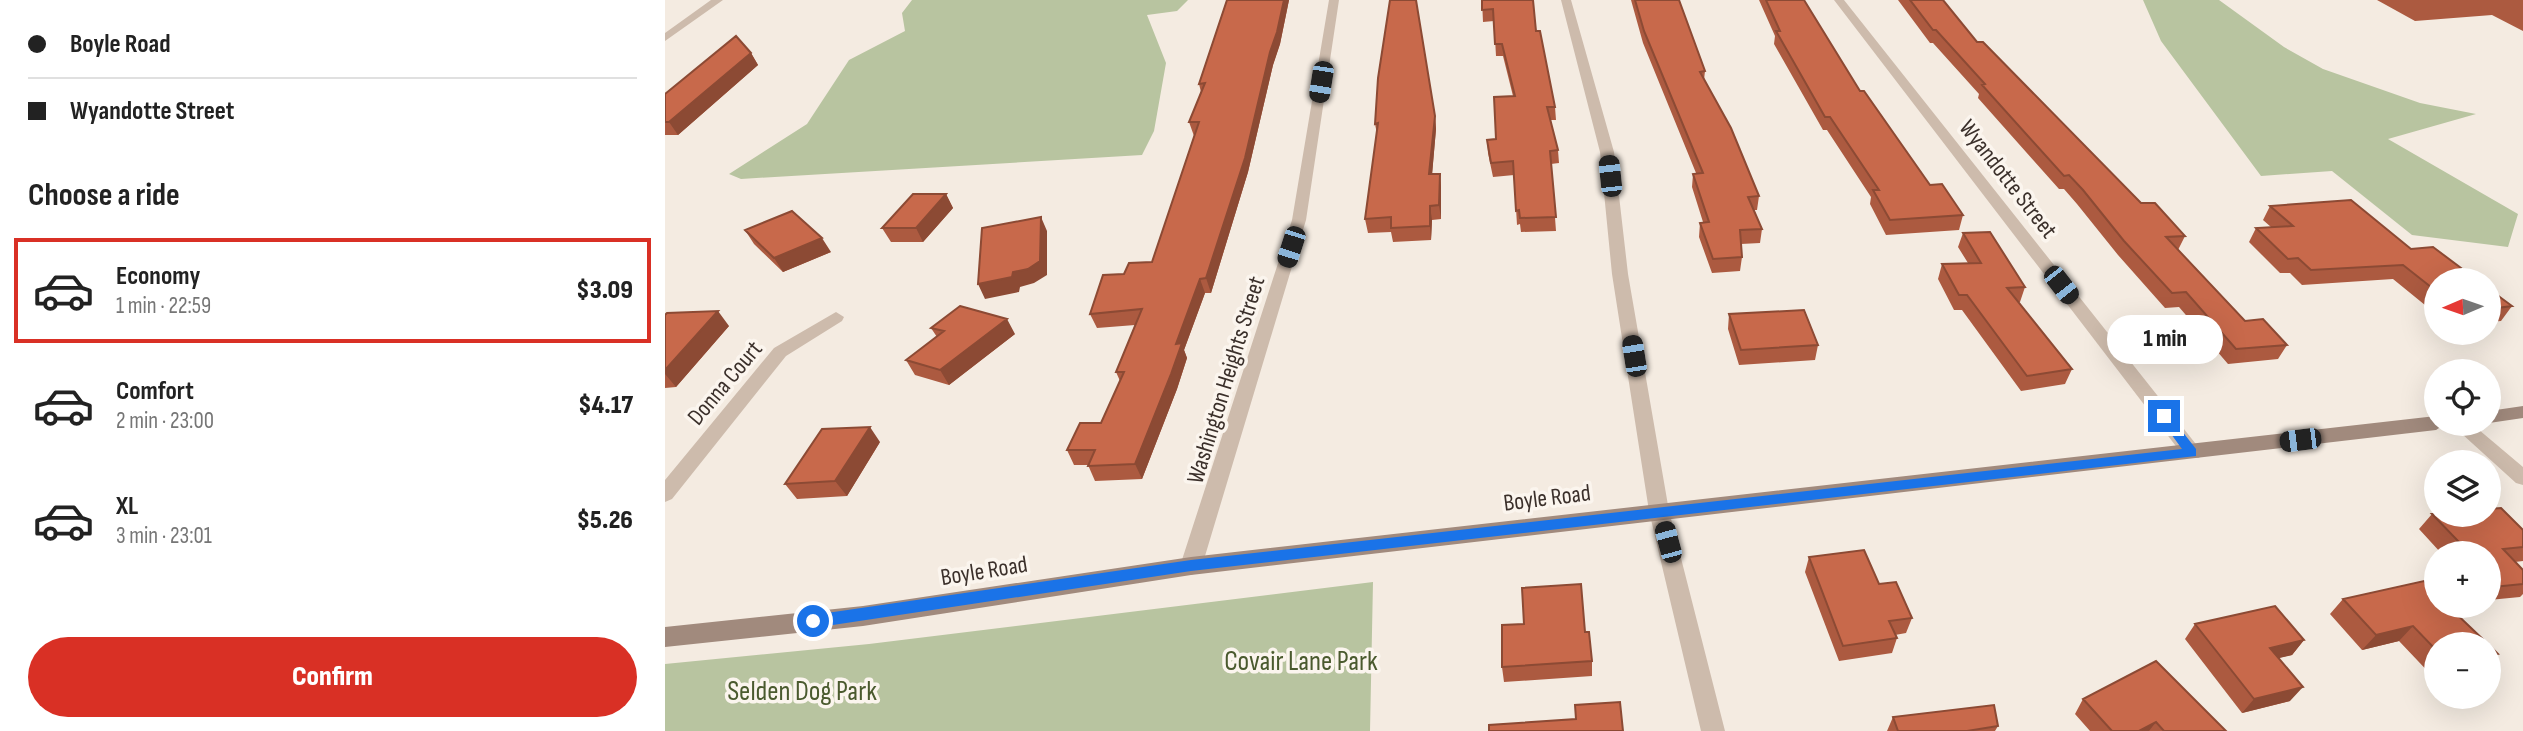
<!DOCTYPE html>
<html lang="en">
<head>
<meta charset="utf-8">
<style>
  :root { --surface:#fff; --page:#f6f6f6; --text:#222; --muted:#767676; --line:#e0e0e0; --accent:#d93025 }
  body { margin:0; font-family:"Sofia Sans Condensed",sans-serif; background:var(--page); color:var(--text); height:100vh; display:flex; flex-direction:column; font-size:26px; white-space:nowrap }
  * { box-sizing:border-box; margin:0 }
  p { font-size:23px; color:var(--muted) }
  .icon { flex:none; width:38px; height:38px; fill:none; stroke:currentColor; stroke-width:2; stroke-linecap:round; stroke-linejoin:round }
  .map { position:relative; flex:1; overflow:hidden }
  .sheet { display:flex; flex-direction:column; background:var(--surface); width:665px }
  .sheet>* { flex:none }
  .guide { display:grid; align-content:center; height:154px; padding:0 28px; background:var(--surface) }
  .needle { width:46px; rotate:268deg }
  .tools { position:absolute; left:1759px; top:268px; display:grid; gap:14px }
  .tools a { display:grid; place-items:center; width:77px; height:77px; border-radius:50%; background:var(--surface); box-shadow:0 7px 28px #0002; font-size:35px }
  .end { position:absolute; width:32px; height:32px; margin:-16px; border:9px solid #1a73e8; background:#fff; box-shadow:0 0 0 4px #fff }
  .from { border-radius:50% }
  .bubble { position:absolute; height:49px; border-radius:24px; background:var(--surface); box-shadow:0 7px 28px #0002; font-size:23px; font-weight:800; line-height:49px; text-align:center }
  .car { position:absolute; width:21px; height:42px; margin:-21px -10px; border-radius:9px; box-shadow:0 0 5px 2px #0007; background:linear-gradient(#222 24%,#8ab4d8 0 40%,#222 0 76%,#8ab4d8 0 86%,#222 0) }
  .guide b { display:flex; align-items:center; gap:24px; height:66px; font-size:26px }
  .guide b+b { border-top:2px solid var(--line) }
  .guide i { width:18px; height:18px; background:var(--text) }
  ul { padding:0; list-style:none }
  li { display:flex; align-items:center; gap:21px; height:105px; margin:0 14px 10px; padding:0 14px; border:4px solid transparent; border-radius:0px }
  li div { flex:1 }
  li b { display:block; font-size:26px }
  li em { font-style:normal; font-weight:800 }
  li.selected { border-color:var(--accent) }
  li>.icon { width:63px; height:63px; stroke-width:1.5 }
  h2 { padding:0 28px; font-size:32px; line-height:84px }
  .cta { display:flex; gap:14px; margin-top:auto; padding:14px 28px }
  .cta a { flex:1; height:80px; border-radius:42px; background:var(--accent); color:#fff; font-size:28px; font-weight:800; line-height:80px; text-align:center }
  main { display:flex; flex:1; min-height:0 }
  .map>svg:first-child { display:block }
  .green { fill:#b8c4a0 }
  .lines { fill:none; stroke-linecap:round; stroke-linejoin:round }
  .street { fill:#cdbbac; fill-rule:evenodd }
  .secondary { fill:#a18a7d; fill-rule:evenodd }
  .wall { fill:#ac5a40 }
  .shaded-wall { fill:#8c4a34 }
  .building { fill:#c8694b; stroke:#8c4a34; stroke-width:2 }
  .route { fill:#1a73e8 }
  .labels { text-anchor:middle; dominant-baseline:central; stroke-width:7; stroke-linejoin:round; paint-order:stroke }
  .street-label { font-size:24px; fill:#3b302b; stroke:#fbf5ee }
  .near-park-label { font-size:28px; fill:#4a5a2e; stroke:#fbf5ee }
</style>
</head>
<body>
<main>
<section class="sheet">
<div class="guide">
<b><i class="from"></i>Boyle Road</b>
<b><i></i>Wyandotte Street</b>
</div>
<h2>Choose a ride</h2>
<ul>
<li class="selected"><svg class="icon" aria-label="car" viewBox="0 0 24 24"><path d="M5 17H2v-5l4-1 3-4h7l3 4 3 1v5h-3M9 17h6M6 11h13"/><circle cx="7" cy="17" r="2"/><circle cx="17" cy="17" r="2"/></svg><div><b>Economy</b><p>1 min · 22:59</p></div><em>$3.09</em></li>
<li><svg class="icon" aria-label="car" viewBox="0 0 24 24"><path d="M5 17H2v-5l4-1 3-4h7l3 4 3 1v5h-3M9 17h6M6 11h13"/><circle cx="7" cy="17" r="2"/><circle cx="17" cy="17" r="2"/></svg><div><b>Comfort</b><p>2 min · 23:00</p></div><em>$4.17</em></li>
<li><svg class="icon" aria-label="car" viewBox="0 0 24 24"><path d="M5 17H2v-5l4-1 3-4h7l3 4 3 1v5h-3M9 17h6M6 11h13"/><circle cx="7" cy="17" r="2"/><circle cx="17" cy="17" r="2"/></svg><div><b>XL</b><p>3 min · 23:01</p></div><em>$5.26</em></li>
</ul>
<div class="cta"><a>Confirm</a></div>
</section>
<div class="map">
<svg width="1858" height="731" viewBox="0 0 1858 731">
  <rect width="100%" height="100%" fill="#f4ebe1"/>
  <path class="green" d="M247,0H523L512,11L482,15L501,63L489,131L477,155L76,179L64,174L142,124L184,60L240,31L237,13Z
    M1478,0H1554L1619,47L1658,69L1755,103L1811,114L1723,139L1853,214L1843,247L1747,235L1667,171L1596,176L1496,41Z
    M708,582L705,731H0V664L204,644Z"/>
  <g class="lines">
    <path class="street" d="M46,0H58L0,41V33Z
      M664,0H674L641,220L537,566L534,572L526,575L518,572L515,566L627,220Z
      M896,0H906L949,152L963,274L1004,511L1060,731H1036L984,511L947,274L935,152Z
      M1169,0H1179L1534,448L1537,453L1534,458H1520Z
      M171,312L179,317L177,321L121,356L7,499L0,502V480L109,348Z
      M1786,424H1807L1858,467V485L1851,483Z"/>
    <path class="secondary" d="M1858,406V418L1824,423V411Z
      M1771,416V424H1780L1771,430L526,575L198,626L0,647V627L198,606L526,557Z"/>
  </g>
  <path class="wall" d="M562,0H624L615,44L608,65L583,172L546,293H540L519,350L522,358L512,389L477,479L430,481L423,465H409L402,450L436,423L455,381L451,372L470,325L432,328L425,314L459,274L487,262L529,136L524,122L536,92L534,84Z
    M817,0L871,31L890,107L891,120H885L893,150L894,163L886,164L891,231L856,232L855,224L852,225L849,175L828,177L823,153L822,140L831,139L848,96L838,56H831L829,21L818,22Z
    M966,0H1014L1040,71L1039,80L1094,196L1092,210H1089L1097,229L1095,243L1076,244L1077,257L1075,271L1047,273L1034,237L1035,223L1038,222L1027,187L1028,174L1031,173L978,43Z
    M1094,0H1139L1195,91L1265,185L1298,215L1294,230L1221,235L1205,204L1206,197L1162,130H1158L1109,44L1110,36Z
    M1233,0H1278L1312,42L1476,203L1520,236L1513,250L1580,321L1622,345L1613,359L1563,364L1514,307L1500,308L1453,255L1412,204L1399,189H1394L1313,98L1314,94L1268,43H1265Z
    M1712,0H1858V31L1827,15L1750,21Z
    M86,53L93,65L13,135H0V94Z
    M770,116L771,129L767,174H775L776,187V219L767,220L766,240L728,242L726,232L703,233L700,219L712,134L710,124Z
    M281,194L288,208L258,242H226L217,228Z
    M1605,206L1771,280V314L1728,279L1637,285L1625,273H1615L1584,242L1591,228L1606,227L1598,220Z
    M80,230L166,252L118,272L89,244Z
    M1298,233L1360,287L1355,302H1353L1407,369L1400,384L1356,391L1297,310H1289L1273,279L1277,264L1303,263L1293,247Z
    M1824,289L1847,306L1836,321L1824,322Z
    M1064,314L1153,345L1150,360L1074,365L1063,329Z
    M0,315L64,326L11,387L0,388Z
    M266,328L350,334L284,385L250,375L241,360L272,337Z
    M215,442L182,496L132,499L120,484Z
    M1767,514L1858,530V561L1850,562L1858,570V594L1855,597L1824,600V553H1776L1754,529Z
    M1144,557L1214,584L1247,618L1241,633L1230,635L1232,638L1227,653L1174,661L1140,572Z
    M1759,581L1771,644V680L1734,641L1697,650L1665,614L1678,599Z
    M859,624L920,632L927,661V676L839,682L837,667Z
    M1530,624L1639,640L1627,655L1613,658L1625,701L1577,713L1520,639Z
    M1418,699L1561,731H1425L1410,714Z
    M1228,717L1333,726L1330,731H1222Z"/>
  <path class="shaded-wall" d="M619,0H624L615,44L608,65L583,172L546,293L541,278Z
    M86,53L93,65L13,135L4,122Z
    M770,116L771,129L766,187L764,174Z
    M775,174L776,187V219L774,205Z
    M281,194L288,208L258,242L251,228Z
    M765,206L767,220L766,240L765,226Z
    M376,217L382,231V275L369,283L355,287L354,292L320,299L313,284L348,272Z
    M157,238L166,252L118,272L109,258Z
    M535,279L540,293L519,350L522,358L512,389L477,479L470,464L511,344Z
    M53,311L64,326L11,387L0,374V370Z
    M342,319L350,334L284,385L275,370Z
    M205,427L215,442L182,496L170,481Z
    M1748,626L1734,641L1697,650L1711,635Z
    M1639,640L1627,655L1593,663L1605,648Z
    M1833,654L1824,663V656Z
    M1638,687L1625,701L1577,713L1589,699Z
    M1491,722L1484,731H1474Z"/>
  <path class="building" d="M562,0H619L612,32L605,52L580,158L541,278L535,279L511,344L517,343L506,374L470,464L423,466L430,450H402L415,423H436L459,372H451L477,309L425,314L438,275L459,274L464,263L487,262L534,122H524L540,83L534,84Z
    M725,0H751L770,116L764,174H775L774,205L765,206V226L726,228V217L700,219L713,123L710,124L713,78Z
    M817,0H868L871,31H875L890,107H882L893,150L885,151L891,217L855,218L854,210L851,211L848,161L826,163L822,140L831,139L829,97L850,96L837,44H830L828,9L817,10Z
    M970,0H1014L1040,71L1035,72L1066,128L1094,196L1083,197L1097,229L1075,230L1077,257L1048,259L1035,223L1044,222L1028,174L1038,173L979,31Z
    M1101,0H1139L1195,91H1199L1265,185L1277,184L1298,215L1225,220L1208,190H1214L1165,117H1160L1111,31H1115Z
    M1245,0H1278L1312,42H1318L1476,203H1490L1520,236L1501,237L1580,321L1598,319L1622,345L1571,349L1521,292L1507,293L1459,241L1418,190L1404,175L1399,176L1317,85L1320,84L1271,30H1268Z
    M71,36L86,53L4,122H0V94Z
    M248,194H281L251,228H217Z
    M1686,200L1746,249L1768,247L1812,280H1771V291L1738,265L1646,270L1633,258L1623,259L1591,228L1628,226L1605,206Z
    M127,211L157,238L109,258L80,230Z
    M376,217L375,261L363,269L348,272L347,277L313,284L317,228Z
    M1325,232L1360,287L1342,288L1407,369L1362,376L1302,295H1294L1277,264L1316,263L1298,233Z
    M1824,289L1847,306L1824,309Z
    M295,306L342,319L275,370L241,360L279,331L266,328Z
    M1139,310L1153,345L1076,350L1064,314Z
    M53,311L0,370V315L2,313Z
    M205,427L170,481L120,484L157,429Z
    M1836,508L1858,530V547L1838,549L1858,570V584L1828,587L1824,582V553H1797L1790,545L1796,544L1767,514H1824V509Z
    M1199,550L1214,584L1231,582L1247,618L1224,621L1232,638L1178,646L1144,557Z
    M1759,581L1771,593V606H1783L1823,644H1771V650L1748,626L1711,635L1678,599Z
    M916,584L920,632H924L927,661L837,667V625L859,624L857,588Z
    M1610,606L1639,640L1605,648L1638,687L1589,699L1530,624Z
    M1824,645L1833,654L1824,656Z
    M1491,661L1561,731H1499L1491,722L1474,731H1447L1418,699Z
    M955,702L958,731H824V725L911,719L910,705Z
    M1329,705L1333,726L1302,731H1233L1228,717Z"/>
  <path class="route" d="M1499,412L1503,413L1531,449V456L526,571L148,628L141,621L148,615L526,560L1517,449L1493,416Z"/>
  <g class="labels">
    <g class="street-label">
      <text transform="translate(1343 179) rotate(52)">Wyandotte Street</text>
      <text transform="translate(561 380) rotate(-73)">Washington Heights Street</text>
      <text transform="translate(60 383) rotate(-50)">Donna Court</text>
      <text transform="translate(882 498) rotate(-7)">Boyle Road</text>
      <text transform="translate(319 571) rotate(-9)">Boyle Road</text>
    </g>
    <g class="near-park-label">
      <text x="636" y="661">Covair Lane Park</text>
      <text x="137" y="691">Selden Dog Park</text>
    </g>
  </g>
</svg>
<div class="tools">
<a><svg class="needle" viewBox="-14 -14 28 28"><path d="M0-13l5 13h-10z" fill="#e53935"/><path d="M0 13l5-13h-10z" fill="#767676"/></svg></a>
<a><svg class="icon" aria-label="locate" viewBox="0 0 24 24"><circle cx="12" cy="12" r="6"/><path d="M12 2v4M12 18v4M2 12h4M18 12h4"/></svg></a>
<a><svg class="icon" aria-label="layers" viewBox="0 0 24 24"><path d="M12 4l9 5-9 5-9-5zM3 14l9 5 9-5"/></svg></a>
<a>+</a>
<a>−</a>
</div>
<i class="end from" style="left:148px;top:621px"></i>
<i class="end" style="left:1499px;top:416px"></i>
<div class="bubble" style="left:1442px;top:315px;width:116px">1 min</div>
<i class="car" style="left:656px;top:82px;rotate:189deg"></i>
<i class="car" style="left:945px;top:176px;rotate:354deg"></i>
<i class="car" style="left:626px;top:247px;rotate:198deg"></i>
<i class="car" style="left:1396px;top:285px;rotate:142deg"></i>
<i class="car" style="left:969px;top:356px;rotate:351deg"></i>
<i class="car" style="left:1635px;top:440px;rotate:263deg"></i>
<i class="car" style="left:1003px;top:542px;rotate:345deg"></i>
</div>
</main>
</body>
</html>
